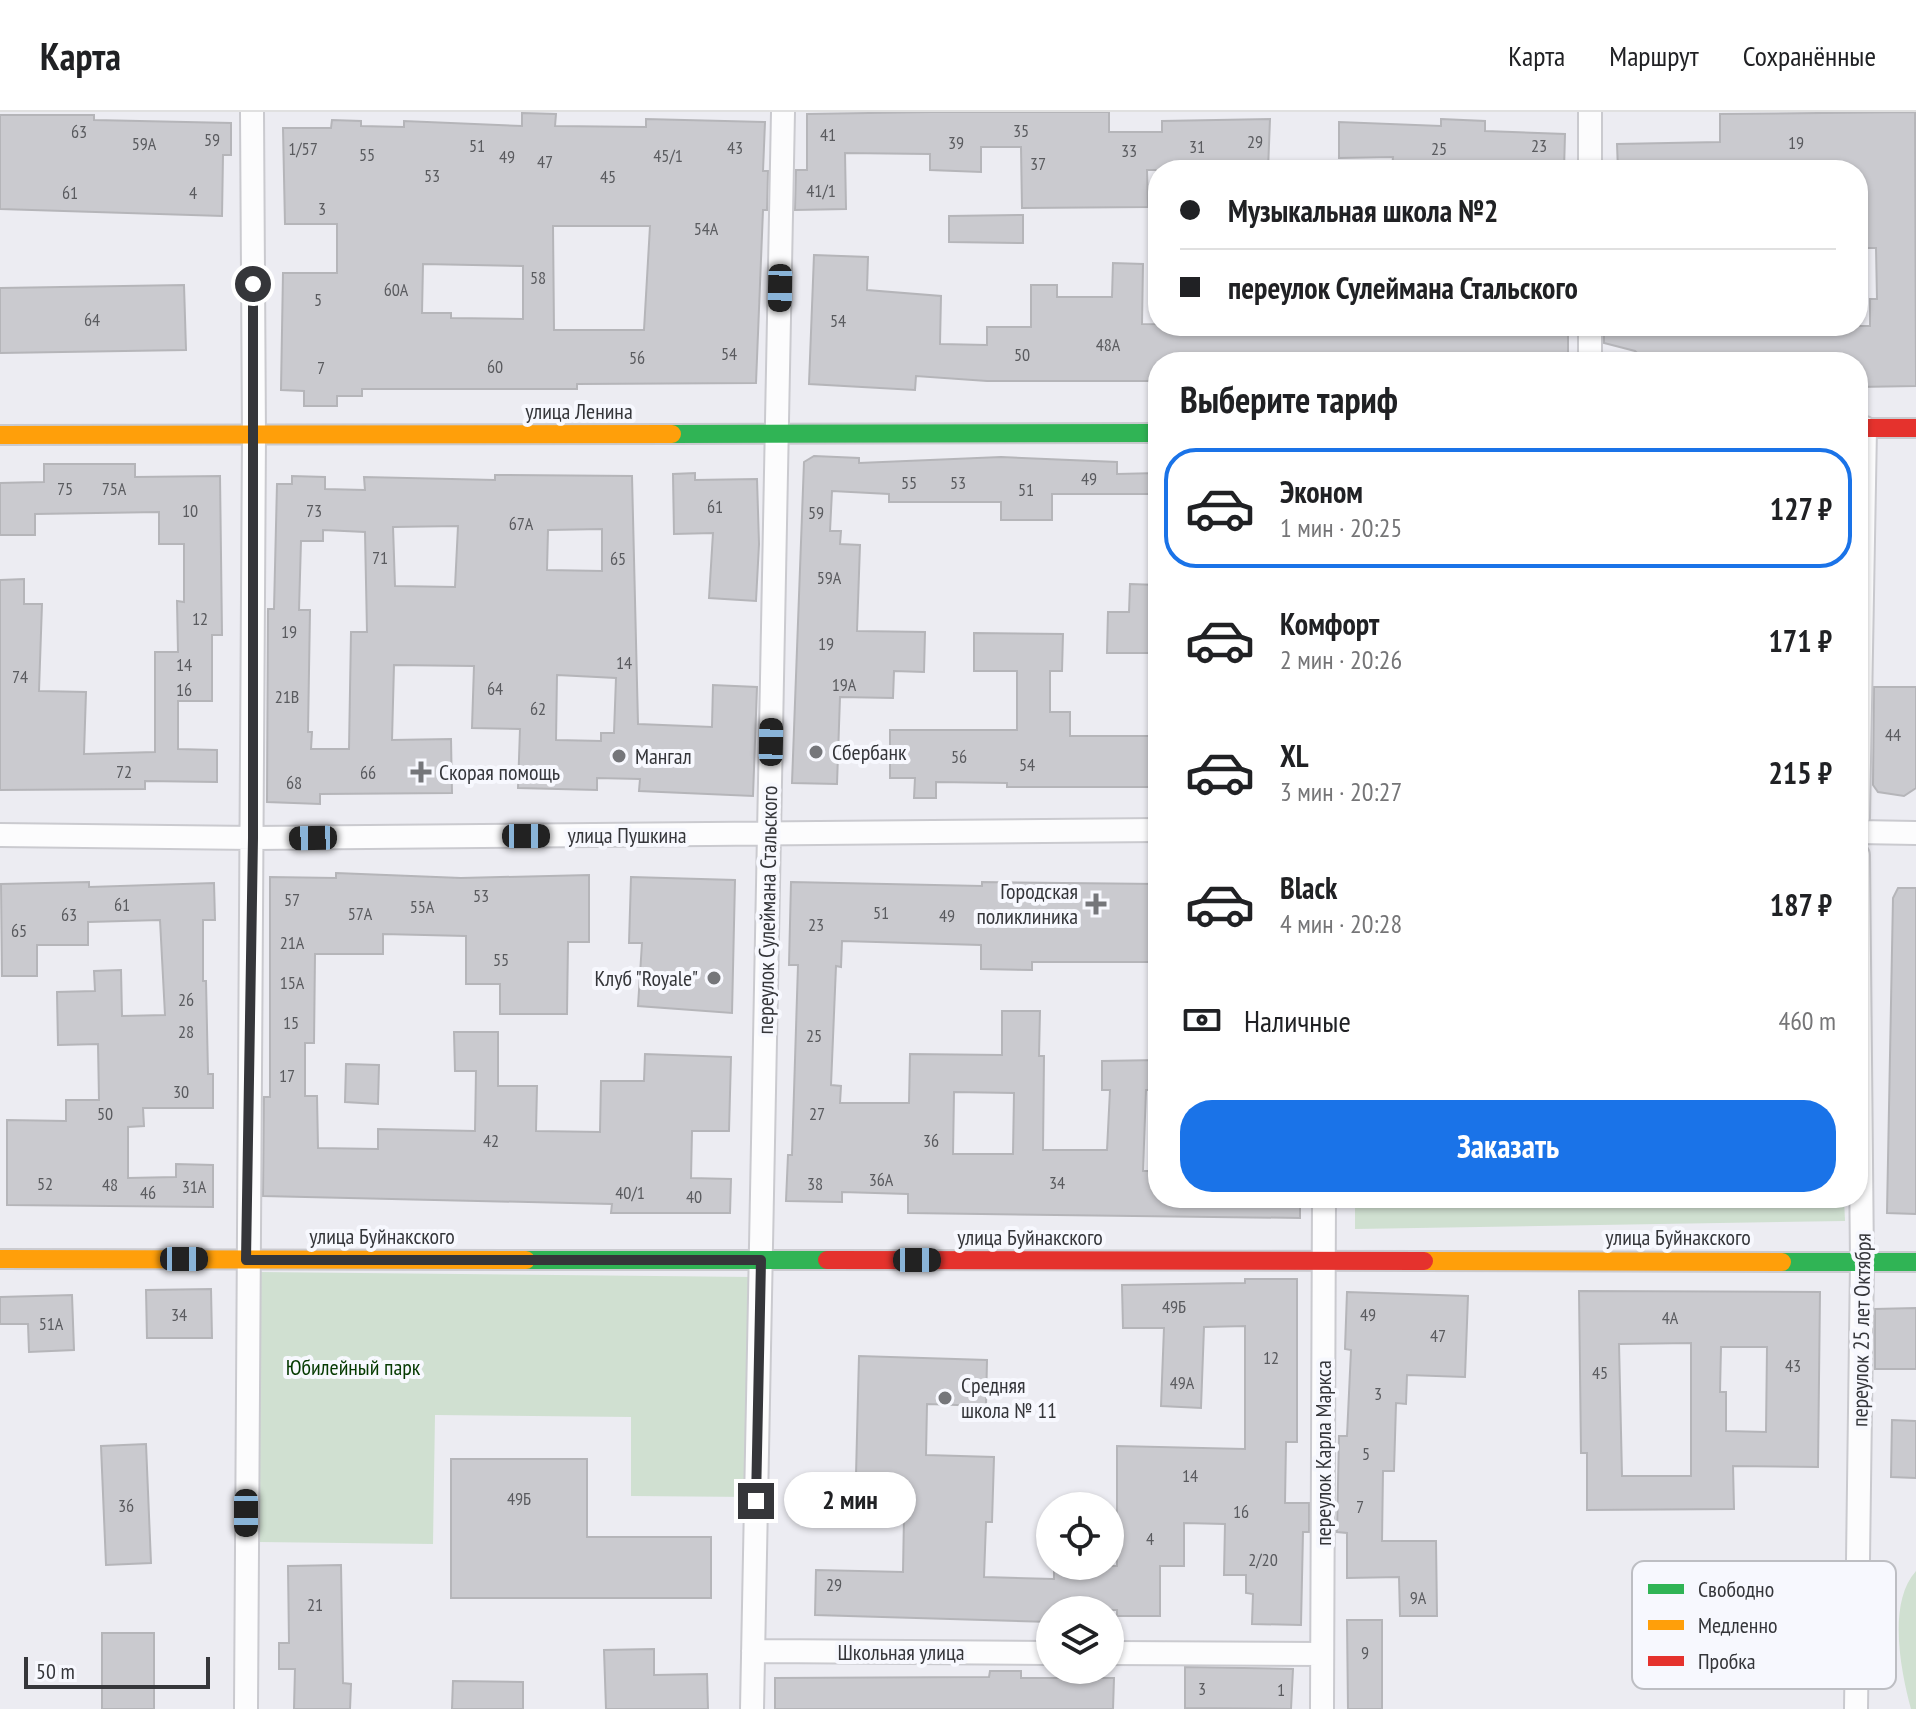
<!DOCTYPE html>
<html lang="ru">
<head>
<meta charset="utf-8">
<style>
  :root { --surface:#fff; --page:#f6f6f6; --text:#202124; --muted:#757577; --line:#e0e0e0; --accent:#1a73e8 }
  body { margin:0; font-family:"PT Sans Narrow",sans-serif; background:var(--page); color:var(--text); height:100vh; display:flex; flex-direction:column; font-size:30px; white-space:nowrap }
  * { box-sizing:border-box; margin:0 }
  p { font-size:26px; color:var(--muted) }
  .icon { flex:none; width:44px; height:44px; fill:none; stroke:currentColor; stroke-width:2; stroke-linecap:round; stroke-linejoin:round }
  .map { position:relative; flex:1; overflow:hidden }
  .drawer { position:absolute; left:1148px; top:240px; width:720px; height:856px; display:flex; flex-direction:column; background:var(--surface); border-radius:32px; box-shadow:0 2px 6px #0004 }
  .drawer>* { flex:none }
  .top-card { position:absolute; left:1148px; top:48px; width:720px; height:176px; border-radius:32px; box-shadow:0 2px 6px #0004; display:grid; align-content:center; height:176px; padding:0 32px; background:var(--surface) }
  .controls { position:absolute; left:1036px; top:1380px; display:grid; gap:16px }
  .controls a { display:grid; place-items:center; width:88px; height:88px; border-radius:50%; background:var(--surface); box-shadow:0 2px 6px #0004; font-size:40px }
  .scale { position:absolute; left:24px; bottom:20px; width:186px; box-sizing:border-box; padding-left:8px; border:4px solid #35363a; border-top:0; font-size:22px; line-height:28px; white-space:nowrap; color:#35363a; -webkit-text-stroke:6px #f7f8fe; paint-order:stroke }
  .end { position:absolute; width:36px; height:36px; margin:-18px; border:10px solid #35363a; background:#fff; box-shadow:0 0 0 4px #fff }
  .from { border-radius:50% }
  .bubble { position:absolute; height:56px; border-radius:28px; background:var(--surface); box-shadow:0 2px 6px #0004; font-size:26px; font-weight:600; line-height:56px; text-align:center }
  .car { position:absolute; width:24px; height:48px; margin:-24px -12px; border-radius:10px; box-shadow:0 0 6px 2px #0007; background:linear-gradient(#222 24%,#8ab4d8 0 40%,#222 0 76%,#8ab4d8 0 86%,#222 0) }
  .top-card b { display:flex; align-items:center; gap:28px; height:76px; font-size:30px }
  .top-card b+b { border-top:2px solid var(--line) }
  .top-card i { width:20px; height:20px; background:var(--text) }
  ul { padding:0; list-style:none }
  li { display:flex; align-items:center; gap:24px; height:120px; margin:0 16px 12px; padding:0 16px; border:4px solid transparent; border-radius:32px }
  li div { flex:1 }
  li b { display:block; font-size:30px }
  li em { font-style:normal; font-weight:600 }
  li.active { border-color:var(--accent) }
  li>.icon { width:72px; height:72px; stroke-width:1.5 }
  h2 { padding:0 32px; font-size:36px; line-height:96px }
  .pay { display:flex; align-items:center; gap:20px; height:88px; padding:0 32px; font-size:30px }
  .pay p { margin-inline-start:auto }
  .button { display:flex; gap:16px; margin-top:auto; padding:16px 32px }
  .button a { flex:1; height:92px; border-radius:32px; background:var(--accent); color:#fff; font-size:32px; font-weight:600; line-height:92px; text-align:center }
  header { display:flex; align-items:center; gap:48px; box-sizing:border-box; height:112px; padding:0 40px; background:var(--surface); border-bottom:2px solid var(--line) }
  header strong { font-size:38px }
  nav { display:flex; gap:44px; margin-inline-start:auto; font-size:28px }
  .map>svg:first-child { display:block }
  .green { fill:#d0e0d1 }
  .building { fill:#cacacf; stroke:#b5b5b9; stroke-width:2; fill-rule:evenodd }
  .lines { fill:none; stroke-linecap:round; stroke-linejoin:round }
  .street-casing { stroke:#cacacf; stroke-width:26 }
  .fast-casing { stroke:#cacacf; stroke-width:22 }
  .slow-casing { stroke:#cacacf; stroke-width:22 }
  .jam-casing { stroke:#cacacf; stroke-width:22 }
  .street { stroke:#fcfcfd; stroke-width:22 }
  .fast { stroke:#30b455; stroke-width:18 }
  .slow { stroke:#ff9f0a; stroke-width:18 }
  .jam { stroke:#e5322d; stroke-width:18 }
  .route { stroke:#35363a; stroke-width:10 }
  .poi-dot { fill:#75767a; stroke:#f7f8fe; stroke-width:3 }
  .labels { text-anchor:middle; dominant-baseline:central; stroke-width:8; stroke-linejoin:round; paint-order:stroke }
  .number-label { font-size:18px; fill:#5a5b5f }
  .street-label { font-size:22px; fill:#35363a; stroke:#f7f8fe }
  .poi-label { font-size:22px; fill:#35363a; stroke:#f7f8fe; text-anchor:start }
  .park-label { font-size:22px; fill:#053a00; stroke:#f7f8fe }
  .key { fill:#f7f8fe; stroke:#bdbec3; stroke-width:2 }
  .key-label { font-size:22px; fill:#35363a }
</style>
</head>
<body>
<header>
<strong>Карта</strong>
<nav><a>Карта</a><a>Маршрут</a><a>Сохранённые</a></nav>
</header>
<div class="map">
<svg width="1916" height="1597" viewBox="0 0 1916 1597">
  <rect width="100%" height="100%" fill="#ececf2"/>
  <path class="green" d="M1355,1086H1844L1845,1109L1355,1117Z
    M260,1160L753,1165L751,1385L631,1384V1305L435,1303L433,1432L258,1430Z
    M1916,1459V1597H1911C1901,1560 1887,1491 1916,1459Z"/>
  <path class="building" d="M931,0H1109V20H1162V9L1270,7L1268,58H1147L1148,95L1022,96L1021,35H981V60L930,58V42L845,41L846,97L795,98L796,58H807V2Z
    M1915,0L1916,274L1858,275V250H1646L1635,239L1604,231V220H1611V214H1638V220L1734,219V214H1870V187H1877L1876,136H1858V58H1618L1617,32L1720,30V2Z
    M522,1L556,2L555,14L646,15V7L765,10L763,59H768L767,98H763L756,271L577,272V277H362V284H337V294H304V279L281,278L283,161H337V112H285L283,16H331L332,8L361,9V14L404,15V9L522,14ZM553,114H650L644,218H554ZM423,152L523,154V207L451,206V201H422Z
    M0,3H94V8L231,11V43H223L222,104L0,97Z
    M1441,7L1485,9V19L1565,22L1564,58L1392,57L1393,45L1339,46V10L1441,14Z
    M1023,103V131L949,130V104Z
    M814,143L868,145L867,178L941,184L940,232L987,233V215H1031V173H1057V185H1112L1113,151L1143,152L1142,212L1474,214L1525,218V214H1568V250H1158V269H987L916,264L915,278L809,272Z
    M184,173L186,238L0,241V176Z
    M814,344L859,346V351L1001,345L1117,350V362L1158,361V382H1052V408H1001V390H889V382L832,379L830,419H841L840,432L860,433L857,519L925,520L924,560L894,559L893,586L840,585L837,672L792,671L804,350Z
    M44,352H135V365L220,364L222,523H212V589H178V637L217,638V670L145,669V677L0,678V468L24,467V492H42L39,579L86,580L84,642L155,640V540H178L177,489L184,490V432H159V400L35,402V423H0V371L44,370Z
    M695,361V368L757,367L759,432L756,489L709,486L713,421L674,422L673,362Z
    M495,363L632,364L638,612L712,615L713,573L757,575L753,684L639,679L640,667L597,666V678L518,676L520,617L472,616L474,554L394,553L392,628L451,627L452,681L320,682V692L267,690L268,497H274L277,372H292V364L325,365V377L365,378L364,365L495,368ZM458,414L455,475L395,474L393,415ZM602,417V459L547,458L548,418ZM323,418L365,420L367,520H351L349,637H311L312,620H308L310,498H299L301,429H323ZM557,563L616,566L614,621H601V629L556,628Z
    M1130,472L1158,473V541H1107L1108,500H1129Z
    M974,521L1063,522L1062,559H1050V600H1070V624H1158V675H1007V671L936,670V686H914L915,666H890V618H1017V559H974Z
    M1874,575H1916V676L1904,684L1878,680L1873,673Z
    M336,761L461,766L589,763V830H568L567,902H500V872H466V824L383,822V842H315L314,931H305V984H317L318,1036L378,1037V1017L475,1019L476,959H455L454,920H498V974H537L536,1019L600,1020L601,969H644L645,942L731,945L729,1019H692L691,1066L731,1067L730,1101H611L612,1092L263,1084L264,985H270V765L336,766Z
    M631,765L735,768L732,901L638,894L642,831H629Z
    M89,770V775L214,771L215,808H203V869H206L208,962H213V996H143L144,1014L128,1015V1066L176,1065V1052L213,1053V1095L7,1093V1008L66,1009V988H99L98,932L58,933L57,880L95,879L94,859L121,858L122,904L165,903L160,808L88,810V833H37V864H2L1,772Z
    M791,770L982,774V770L1158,772V850H1032V858L981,857V833L842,829L841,855L836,854L831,973L841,974L840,991H909L910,942L1002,943V899H1040L1039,944H1044L1043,1038H1107L1110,978H1102V949L1158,948V978H1146L1143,1059H1158V1086H1300V1106L908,1101V1082L842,1080V1090L786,1089L788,1043H792L798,853H789ZM954,980L1014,981L1013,1042H953Z
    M1898,776H1916V1102L1887,1101L1893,786Z
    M346,952L379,953L378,992L345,990Z
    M1245,1167H1297V1330H1286L1285,1391H1309V1420H1303L1301,1513L1252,1512L1253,1482L1246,1481V1463H1224L1225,1412L1184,1411V1454H1160V1504H1117V1498H1050V1510L815,1503L816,1458L903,1460L904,1404L855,1403L859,1244L987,1248L986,1294L927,1292L926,1343L994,1345L992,1410H986L984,1465L1054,1467V1454H1117V1334L1245,1337V1214L1204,1215L1201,1296L1161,1294L1164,1216H1123L1122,1173L1245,1171Z
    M211,1177L212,1226H147L146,1178Z
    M1579,1179L1820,1180L1818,1355L1733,1354L1734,1397L1587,1398V1341H1581ZM1691,1231V1364H1622L1619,1232ZM1721,1235H1767L1766,1320L1726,1319V1280H1720Z
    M1347,1180L1468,1184L1465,1265L1407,1263L1406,1292L1396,1291L1394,1359H1383L1382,1429H1436L1437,1504H1400L1399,1465L1347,1466V1421L1337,1420L1339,1324H1347L1351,1238L1345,1237Z
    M72,1183L74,1238L29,1240L28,1212H0V1185Z
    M1916,1196V1257H1875V1197Z
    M1892,1308L1916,1309V1366L1891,1365Z
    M146,1332L151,1451L106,1453L101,1334Z
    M451,1347H587V1425H711V1486H451Z
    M341,1453L343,1571L351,1572L350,1597H294L295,1557H279V1531H289L288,1454Z
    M1347,1508H1382V1597H1348Z
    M102,1521H154V1597H102Z
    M654,1537V1563L707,1562L708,1597H606L604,1538Z
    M1185,1555L1293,1557L1291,1597L1185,1596Z
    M990,1559H1021V1566H1114L1113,1597H775V1566L989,1565Z
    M453,1569L523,1570V1597H452Z"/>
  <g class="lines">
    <g class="street-casing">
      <path id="street" d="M1590,58V0
        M1590,250V214
        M1858,706L1865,316
        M1858,720L1916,721
        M0,723L253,726L1158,718
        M753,1539L1050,1541
        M1110,1541L1322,1542
        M246,1597L254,324L252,0
        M752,1597L783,0
        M1322,1597L1324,1086
        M1856,1597L1862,1150L1858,743"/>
    </g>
    <g class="fast-casing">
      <path id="fast" d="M672,322L1158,321
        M526,1148H827
        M1782,1150H1916"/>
    </g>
    <g class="slow-casing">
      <path id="slow" d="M0,323L672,322
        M0,1147L526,1148
        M1424,1149L1782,1150"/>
    </g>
    <g class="jam-casing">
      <path id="jam" d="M1858,316H1916
        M827,1148L1424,1149"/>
    </g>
    <use href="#street" class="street"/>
    <use href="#fast" class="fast"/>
    <use href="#slow" class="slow"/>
    <use href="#jam" class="jam"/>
  </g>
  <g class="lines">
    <path class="route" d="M253,172V726L246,1148H761L756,1389"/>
  </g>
  <g class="poi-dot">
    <circle cx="816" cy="640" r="8"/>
    <circle cx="619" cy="644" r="8"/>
    <path d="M417 648h8v8h8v8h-8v8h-8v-8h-8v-8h8z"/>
    <path d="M1092 780h8v8h8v8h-8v8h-8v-8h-8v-8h8z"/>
    <circle cx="714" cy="866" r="8"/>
    <circle cx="945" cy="1286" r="8"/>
  </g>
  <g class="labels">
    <g class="number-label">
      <text x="1021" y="18">35</text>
      <text x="79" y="19">63</text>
      <text x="828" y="22">41</text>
      <text x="212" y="27">59</text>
      <text x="1255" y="29">29</text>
      <text x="956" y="30">39</text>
      <text x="1796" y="30">19</text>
      <text x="144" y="31">59А</text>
      <text x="477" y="33">51</text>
      <text x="1539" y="33">23</text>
      <text x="1197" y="34">31</text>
      <text x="735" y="35">43</text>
      <text x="303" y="36">1/57</text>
      <text x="1439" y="36">25</text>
      <text x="1129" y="38">33</text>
      <text x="367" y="42">55</text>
      <text x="668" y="43">45/1</text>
      <text x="507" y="44">49</text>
      <text x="545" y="49">47</text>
      <text x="1038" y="51">37</text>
      <text x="432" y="63">53</text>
      <text x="608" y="64">45</text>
      <text x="821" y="78">41/1</text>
      <text x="70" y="80">61</text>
      <text x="193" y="80">4</text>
      <text x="322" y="96">3</text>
      <text x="706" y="116">54А</text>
      <text x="538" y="165">58</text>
      <text x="396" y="177">60А</text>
      <text x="318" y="187">5</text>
      <text x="92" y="207">64</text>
      <text x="838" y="208">54</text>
      <text x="1108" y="232">48А</text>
      <text x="729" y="241">54</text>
      <text x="1022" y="242">50</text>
      <text x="637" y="245">56</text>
      <text x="495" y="254">60</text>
      <text x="321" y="255">7</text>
      <text x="1089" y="366">49</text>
      <text x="909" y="370">55</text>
      <text x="958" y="370">53</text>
      <text x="65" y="376">75</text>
      <text x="114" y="376">75А</text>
      <text x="1026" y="377">51</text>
      <text x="715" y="394">61</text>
      <text x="190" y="398">10</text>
      <text x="314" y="398">73</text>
      <text x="816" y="400">59</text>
      <text x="521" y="411">67А</text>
      <text x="380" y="445">71</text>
      <text x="618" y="446">65</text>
      <text x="829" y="465">59А</text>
      <text x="200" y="506">12</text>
      <text x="289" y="519">19</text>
      <text x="826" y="531">19</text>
      <text x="624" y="550">14</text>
      <text x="184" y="552">14</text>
      <text x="20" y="564">74</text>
      <text x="844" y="572">19А</text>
      <text x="495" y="576">64</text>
      <text x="184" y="577">16</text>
      <text x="287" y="584">21В</text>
      <text x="538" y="596">62</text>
      <text x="1893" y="622">44</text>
      <text x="959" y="644">56</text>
      <text x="1027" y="652">54</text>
      <text x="124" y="659">72</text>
      <text x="368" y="660">66</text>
      <text x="294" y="670">68</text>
      <text x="481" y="783">53</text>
      <text x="292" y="787">57</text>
      <text x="122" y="792">61</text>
      <text x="422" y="794">55А</text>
      <text x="881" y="800">51</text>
      <text x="360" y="801">57А</text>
      <text x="69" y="802">63</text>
      <text x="947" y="803">49</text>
      <text x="816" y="812">23</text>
      <text x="19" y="818">65</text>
      <text x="292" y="830">21А</text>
      <text x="501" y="847">55</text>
      <text x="292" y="870">15А</text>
      <text x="186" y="887">26</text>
      <text x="291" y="910">15</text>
      <text x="186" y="919">28</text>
      <text x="814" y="923">25</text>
      <text x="287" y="963">17</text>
      <text x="181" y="979">30</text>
      <text x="105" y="1001">50</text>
      <text x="817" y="1001">27</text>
      <text x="491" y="1028">42</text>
      <text x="931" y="1028">36</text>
      <text x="881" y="1067">36А</text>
      <text x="1057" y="1070">34</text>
      <text x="45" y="1071">52</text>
      <text x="815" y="1071">38</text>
      <text x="110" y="1072">48</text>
      <text x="194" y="1074">31А</text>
      <text x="148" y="1080">46</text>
      <text x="630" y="1080">40/1</text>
      <text x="694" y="1084">40</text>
      <text x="1174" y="1194">49Б</text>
      <text x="179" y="1202">34</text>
      <text x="1368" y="1202">49</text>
      <text x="1670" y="1205">4А</text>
      <text x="51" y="1211">51А</text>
      <text x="1438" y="1223">47</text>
      <text x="1271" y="1245">12</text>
      <text x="1793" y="1253">43</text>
      <text x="1600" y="1260">45</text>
      <text x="1182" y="1270">49А</text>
      <text x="1378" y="1281">3</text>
      <text x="1366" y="1341">5</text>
      <text x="1190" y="1363">14</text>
      <text x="519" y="1386">49Б</text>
      <text x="126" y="1393">36</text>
      <text x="1360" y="1394">7</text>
      <text x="1241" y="1399">16</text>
      <text x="1150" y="1426">4</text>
      <text x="1263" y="1447">2/20</text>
      <text x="834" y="1472">29</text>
      <text x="1418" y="1485">9А</text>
      <text x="315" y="1492">21</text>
      <text x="1365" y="1540">9</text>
      <text x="1202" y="1576">3</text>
      <text x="1281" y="1577">1</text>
    </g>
    <g class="street-label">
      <text x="579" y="299">улица Ленина</text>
      <text x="627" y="723">улица Пушкина</text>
      <text transform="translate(767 798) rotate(-89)">переулок Сулеймана Стальского</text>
      <text x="382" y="1124">улица Буйнакского</text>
      <text x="1030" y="1125">улица Буйнакского</text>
      <text x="1678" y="1125">улица Буйнакского</text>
      <text transform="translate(1861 1218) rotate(-89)">переулок 25 лет Октября</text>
      <text transform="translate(1323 1341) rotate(-90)">переулок Карла Маркса</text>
      <text x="901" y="1540">Школьная улица</text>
    </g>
    <g class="poi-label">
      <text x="832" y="640">Сбербанк</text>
      <text x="635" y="644">Мангал</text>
      <text x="439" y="660">Скорая помощь</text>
      <text x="1078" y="779" text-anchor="end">Городская<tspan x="1078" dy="25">поликлиника</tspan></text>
      <text x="698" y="866" text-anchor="end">Клуб "Royale"</text>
      <text x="961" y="1273">Средняя<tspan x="961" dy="25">школа № 11</tspan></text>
    </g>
    <g class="park-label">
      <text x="353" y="1255">Юбилейный парк</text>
    </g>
  </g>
  <rect x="1632" y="1449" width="264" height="128" rx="12" class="key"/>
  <rect x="1648" y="1472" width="36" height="10" fill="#30b455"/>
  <rect x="1648" y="1508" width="36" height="10" fill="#ff9f0a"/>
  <rect x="1648" y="1544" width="36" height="10" fill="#e5322d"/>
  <g class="key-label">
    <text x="1698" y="1485">Свободно</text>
    <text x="1698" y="1521">Медленно</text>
    <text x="1698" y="1557">Пробка</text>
  </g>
</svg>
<div class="controls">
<a><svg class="icon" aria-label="locate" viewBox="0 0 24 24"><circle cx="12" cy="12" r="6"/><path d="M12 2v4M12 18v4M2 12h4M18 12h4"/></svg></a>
<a><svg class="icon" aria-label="layers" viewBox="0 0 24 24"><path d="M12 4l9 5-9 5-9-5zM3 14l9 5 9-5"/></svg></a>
</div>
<div class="scale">50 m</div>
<i class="end from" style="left:253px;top:172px"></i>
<i class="end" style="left:756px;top:1389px"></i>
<div class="bubble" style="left:784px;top:1360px;width:132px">2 мин</div>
<i class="car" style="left:780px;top:176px;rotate:181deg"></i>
<i class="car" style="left:771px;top:630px;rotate:1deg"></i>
<i class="car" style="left:526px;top:724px;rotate:90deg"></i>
<i class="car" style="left:313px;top:726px;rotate:269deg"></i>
<i class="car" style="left:184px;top:1147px;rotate:90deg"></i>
<i class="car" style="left:917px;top:1148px;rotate:90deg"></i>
<i class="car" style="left:246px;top:1401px;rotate:180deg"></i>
<div class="top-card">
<b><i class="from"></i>Музыкальная школа №2</b>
<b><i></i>переулок Сулеймана Стальского</b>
</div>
<section class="drawer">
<h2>Выберите тариф</h2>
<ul>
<li class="active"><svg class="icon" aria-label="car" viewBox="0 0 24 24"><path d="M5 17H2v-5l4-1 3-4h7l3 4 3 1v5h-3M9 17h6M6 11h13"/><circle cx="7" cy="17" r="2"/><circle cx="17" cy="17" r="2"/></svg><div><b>Эконом</b><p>1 мин · 20:25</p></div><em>127 ₽</em></li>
<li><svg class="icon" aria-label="car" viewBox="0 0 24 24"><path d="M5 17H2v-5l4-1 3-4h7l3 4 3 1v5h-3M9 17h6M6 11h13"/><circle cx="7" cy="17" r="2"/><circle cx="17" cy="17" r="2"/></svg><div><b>Комфорт</b><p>2 мин · 20:26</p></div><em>171 ₽</em></li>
<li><svg class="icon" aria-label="car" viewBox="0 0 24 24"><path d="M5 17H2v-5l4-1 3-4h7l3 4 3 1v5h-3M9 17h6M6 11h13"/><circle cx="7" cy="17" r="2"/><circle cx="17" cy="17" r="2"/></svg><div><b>XL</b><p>3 мин · 20:27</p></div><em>215 ₽</em></li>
<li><svg class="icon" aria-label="car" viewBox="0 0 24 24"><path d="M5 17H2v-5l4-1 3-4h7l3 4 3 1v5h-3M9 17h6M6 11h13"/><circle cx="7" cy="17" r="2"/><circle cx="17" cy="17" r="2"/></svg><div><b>Black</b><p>4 мин · 20:28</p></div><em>187 ₽</em></li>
</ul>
<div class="pay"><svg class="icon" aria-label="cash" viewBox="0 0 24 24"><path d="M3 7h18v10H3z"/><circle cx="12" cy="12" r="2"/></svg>Наличные<p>460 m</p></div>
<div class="button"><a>Заказать</a></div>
</section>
</div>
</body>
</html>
